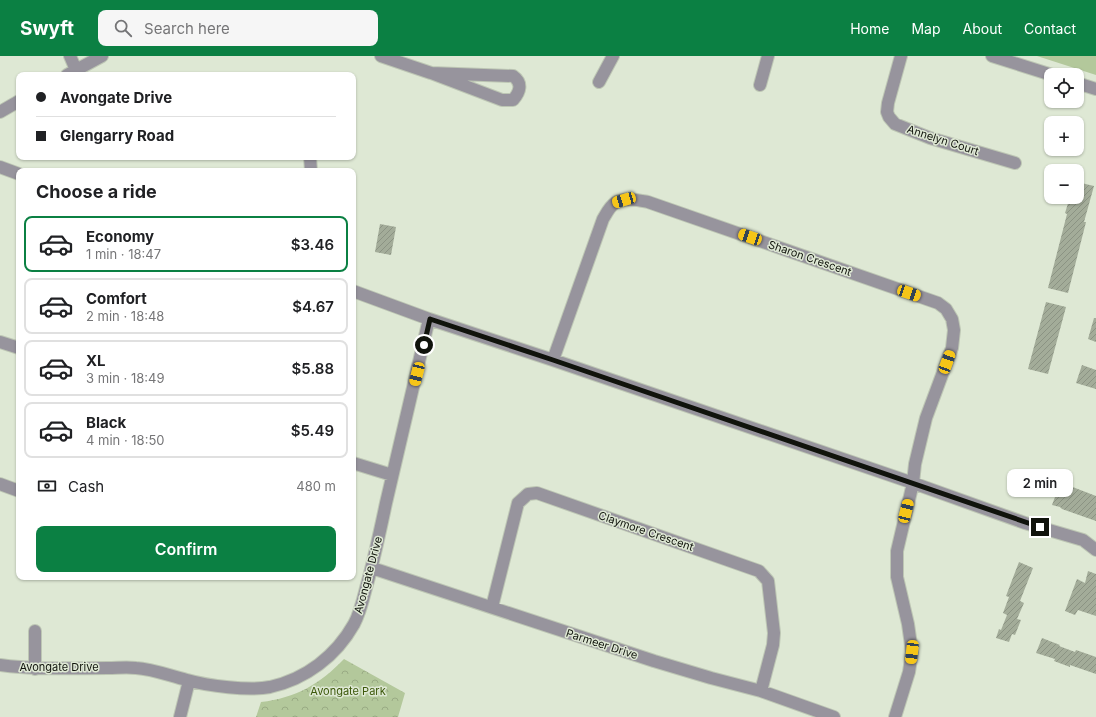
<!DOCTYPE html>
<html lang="en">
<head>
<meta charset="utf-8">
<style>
  :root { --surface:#fff; --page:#f6f6f6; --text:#202124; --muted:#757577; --line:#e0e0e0; --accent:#0b8043 }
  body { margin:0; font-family:Inter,sans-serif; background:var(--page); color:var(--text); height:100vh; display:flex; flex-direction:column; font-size:15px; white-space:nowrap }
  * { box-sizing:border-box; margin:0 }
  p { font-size:13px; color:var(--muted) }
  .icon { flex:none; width:22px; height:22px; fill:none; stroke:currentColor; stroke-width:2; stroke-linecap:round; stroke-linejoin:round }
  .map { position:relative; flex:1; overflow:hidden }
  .sheet { position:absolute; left:16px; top:112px; width:340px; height:412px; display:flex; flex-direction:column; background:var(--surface); border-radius:8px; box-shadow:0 1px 3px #0004 }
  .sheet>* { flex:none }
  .hud { position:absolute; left:16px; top:16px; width:340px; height:88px; border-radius:8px; box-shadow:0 1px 3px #0004; display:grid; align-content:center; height:88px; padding:0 20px; background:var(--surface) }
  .fabs { position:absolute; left:1044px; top:12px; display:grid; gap:8px }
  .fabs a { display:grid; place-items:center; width:40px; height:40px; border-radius:8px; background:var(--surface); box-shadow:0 1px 3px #0004; font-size:20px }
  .end { position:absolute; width:18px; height:18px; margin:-9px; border:5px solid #10130c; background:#fff; box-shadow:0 0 0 2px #fff }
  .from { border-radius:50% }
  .bubble { position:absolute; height:28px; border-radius:8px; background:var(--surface); box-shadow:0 1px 3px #0004; font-size:13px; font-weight:600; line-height:28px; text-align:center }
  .car { position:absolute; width:12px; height:24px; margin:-12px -6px; border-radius:5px; box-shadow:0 0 3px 1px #0007; background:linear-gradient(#f5c518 24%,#345 0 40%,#f5c518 0 76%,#345 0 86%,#f5c518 0) }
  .hud b { display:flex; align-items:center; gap:14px; height:38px; font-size:15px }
  .hud b+b { border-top:1px solid var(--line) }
  .hud i { width:10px; height:10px; background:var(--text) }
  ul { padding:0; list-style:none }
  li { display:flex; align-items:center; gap:12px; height:56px; margin:0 8px 6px; padding:0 12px; border:2px solid var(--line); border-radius:8px }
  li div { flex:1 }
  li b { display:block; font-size:15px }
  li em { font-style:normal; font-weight:600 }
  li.current { border-color:var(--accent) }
  li>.icon { width:36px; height:36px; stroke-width:1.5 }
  h2 { padding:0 20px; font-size:18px; line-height:48px }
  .pay { display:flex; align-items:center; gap:10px; height:44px; padding:0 20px; font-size:15px }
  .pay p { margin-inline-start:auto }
  .button { display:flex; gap:8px; margin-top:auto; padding:8px 20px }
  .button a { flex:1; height:46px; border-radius:8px; background:var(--accent); color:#fff; font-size:16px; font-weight:600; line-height:46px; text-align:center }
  header { display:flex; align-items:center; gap:24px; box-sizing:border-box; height:56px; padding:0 20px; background:var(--accent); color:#fff }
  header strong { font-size:19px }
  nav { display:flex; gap:22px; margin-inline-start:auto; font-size:14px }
  .search { width:280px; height:36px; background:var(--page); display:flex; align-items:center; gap:10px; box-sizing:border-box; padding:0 14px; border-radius:8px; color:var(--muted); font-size:15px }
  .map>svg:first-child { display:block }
  .green { fill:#b3c89b }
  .park { fill:url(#park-crowns) }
  .building { fill:url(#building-hatch) }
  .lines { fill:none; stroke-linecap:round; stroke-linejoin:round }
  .minor-casing { stroke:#bdc6b4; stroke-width:14 }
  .minor { stroke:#97949d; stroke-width:12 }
  .route { stroke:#10130c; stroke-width:5 }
  .labels { text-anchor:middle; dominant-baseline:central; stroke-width:3; stroke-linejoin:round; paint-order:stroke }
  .street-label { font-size:11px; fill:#10130c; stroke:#dee8d4 }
  .park-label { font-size:11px; fill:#3c580a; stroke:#dee8d4 }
</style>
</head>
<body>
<header>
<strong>Swyft</strong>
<div class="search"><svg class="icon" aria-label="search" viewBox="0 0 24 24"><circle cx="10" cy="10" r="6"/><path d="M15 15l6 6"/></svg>Search here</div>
<nav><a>Home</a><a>Map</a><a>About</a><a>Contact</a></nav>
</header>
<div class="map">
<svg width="1096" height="661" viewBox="0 0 1096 661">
  <defs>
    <pattern id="park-crowns" width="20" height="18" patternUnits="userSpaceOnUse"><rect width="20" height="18" fill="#b3c89b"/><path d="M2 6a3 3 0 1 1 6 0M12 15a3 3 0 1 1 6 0" fill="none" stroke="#99ab84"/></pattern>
    <pattern id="building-hatch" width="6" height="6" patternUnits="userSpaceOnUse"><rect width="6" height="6" fill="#a3ac99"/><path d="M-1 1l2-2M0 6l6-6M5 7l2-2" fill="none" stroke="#8b9383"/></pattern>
  </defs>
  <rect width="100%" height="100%" fill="#dee8d4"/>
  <path class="green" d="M1037,0H1096V19Z"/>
  <path class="park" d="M344,603L405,637L398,661H256L261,646C296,642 320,628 344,603Z"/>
  <path class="building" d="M1077,126L1094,130L1084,166H1086L1068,237L1048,232L1067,158L1065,157L1070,141H1077Z
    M380,168L396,171L391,199L375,196Z
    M1046,246L1066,251L1048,318L1028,313Z
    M1094,262H1096V286L1088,283Z
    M1082,309L1096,314V333L1076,327Z
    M1070,430L1096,440V465L1062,453L1060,451L1052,449L1058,433L1062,434Z
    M1019,506L1033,512L1020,545L1024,547L1017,563L1021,564L1015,579L1012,578L1009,586L996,582L999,573L1001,574L1007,559L1003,557L1009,541L1006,540Z
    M1088,515L1096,518V560L1078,554L1075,559L1065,555L1077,523L1085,527Z
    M1042,582L1060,589L1059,590L1075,596L1076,594L1096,601V618L1070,609V611L1054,605L1055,603L1036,597Z"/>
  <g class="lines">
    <g class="minor-casing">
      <path id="minor" d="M70,0L76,14
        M381,0L431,17L502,44H513C520,36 523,27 513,20L431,17
        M901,0L888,47L887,56L889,61L895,68L930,82L1015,107
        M992,0L1052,19
        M67,19L102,0
        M599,26L613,0
        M1077,27L1096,33
        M760,29L768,0
        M0,56L19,45
        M310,101L311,115
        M0,111L19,118
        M353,235L429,263L553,304L913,427L1025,467L1083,484L1096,494
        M0,286L19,292
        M553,304L603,163C606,158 610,150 615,147C625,141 638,144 648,146L938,247L946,253L952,263L954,274L952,292L926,362L915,408L913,427L897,495V521L908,568L912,596L909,616L895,661
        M353,407L392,419
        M0,428L19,435
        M372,512L654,605L711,622L761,635L834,661
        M492,551L518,447L528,438L537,437L759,515L768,525L774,577L773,589L761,635
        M35,575V613
        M0,609C36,614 72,612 108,612C117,612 127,611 136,612C153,613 170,620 187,624C208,630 249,635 270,631C306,623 336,600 354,568C360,557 363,544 366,532C374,504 380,475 386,447C400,386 415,325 429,263
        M180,661L189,625"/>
    </g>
    <use href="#minor" class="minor"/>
  </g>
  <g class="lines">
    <path class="route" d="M424,289L430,263L553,304L1040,471"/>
  </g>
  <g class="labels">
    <g class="street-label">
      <text transform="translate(943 84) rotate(18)">Annelyn Court</text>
      <text transform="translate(810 202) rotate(19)">Sharon Crescent</text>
      <text transform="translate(646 475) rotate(19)">Claymore Crescent</text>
      <text transform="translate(368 519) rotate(-75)">Avongate Drive</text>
      <text transform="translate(602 588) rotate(18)">Parmeer Drive</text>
      <text x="59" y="611">Avongate Drive</text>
    </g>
    <g class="park-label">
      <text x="348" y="635">Avongate Park</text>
    </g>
  </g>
</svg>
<div class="fabs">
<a><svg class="icon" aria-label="locate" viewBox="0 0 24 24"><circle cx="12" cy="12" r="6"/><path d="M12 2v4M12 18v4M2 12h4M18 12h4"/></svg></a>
<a>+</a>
<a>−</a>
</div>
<i class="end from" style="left:424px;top:289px"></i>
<i class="end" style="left:1040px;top:471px"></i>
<div class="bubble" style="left:1007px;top:413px;width:66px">2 min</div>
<i class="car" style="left:624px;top:144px;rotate:254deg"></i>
<i class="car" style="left:750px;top:181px;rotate:289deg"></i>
<i class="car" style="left:909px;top:237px;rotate:109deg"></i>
<i class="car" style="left:947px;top:306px;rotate:20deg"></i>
<i class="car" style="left:417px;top:318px;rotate:194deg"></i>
<i class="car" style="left:906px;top:455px;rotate:14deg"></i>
<i class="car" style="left:912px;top:596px;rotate:187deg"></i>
<div class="hud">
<b><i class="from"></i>Avongate Drive</b>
<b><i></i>Glengarry Road</b>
</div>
<section class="sheet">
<h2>Choose a ride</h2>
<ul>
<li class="current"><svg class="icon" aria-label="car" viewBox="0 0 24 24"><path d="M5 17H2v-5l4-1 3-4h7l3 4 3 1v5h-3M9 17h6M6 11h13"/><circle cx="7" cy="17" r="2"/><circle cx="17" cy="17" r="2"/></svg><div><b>Economy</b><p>1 min · 18:47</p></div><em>$3.46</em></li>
<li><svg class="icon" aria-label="car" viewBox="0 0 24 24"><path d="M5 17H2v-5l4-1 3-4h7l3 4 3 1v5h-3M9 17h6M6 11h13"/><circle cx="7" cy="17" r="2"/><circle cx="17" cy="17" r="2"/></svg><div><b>Comfort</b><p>2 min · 18:48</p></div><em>$4.67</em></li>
<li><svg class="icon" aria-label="car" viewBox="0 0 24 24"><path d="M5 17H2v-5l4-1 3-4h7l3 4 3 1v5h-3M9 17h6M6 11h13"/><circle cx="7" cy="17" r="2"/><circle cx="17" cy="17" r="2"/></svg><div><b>XL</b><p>3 min · 18:49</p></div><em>$5.88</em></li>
<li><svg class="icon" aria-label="car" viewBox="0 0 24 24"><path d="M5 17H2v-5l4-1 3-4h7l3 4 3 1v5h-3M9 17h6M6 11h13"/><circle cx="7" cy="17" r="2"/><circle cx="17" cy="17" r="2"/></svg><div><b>Black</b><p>4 min · 18:50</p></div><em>$5.49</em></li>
</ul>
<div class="pay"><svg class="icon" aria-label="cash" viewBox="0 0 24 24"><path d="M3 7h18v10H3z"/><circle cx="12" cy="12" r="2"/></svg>Cash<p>480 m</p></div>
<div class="button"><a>Confirm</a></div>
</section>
</div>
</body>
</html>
